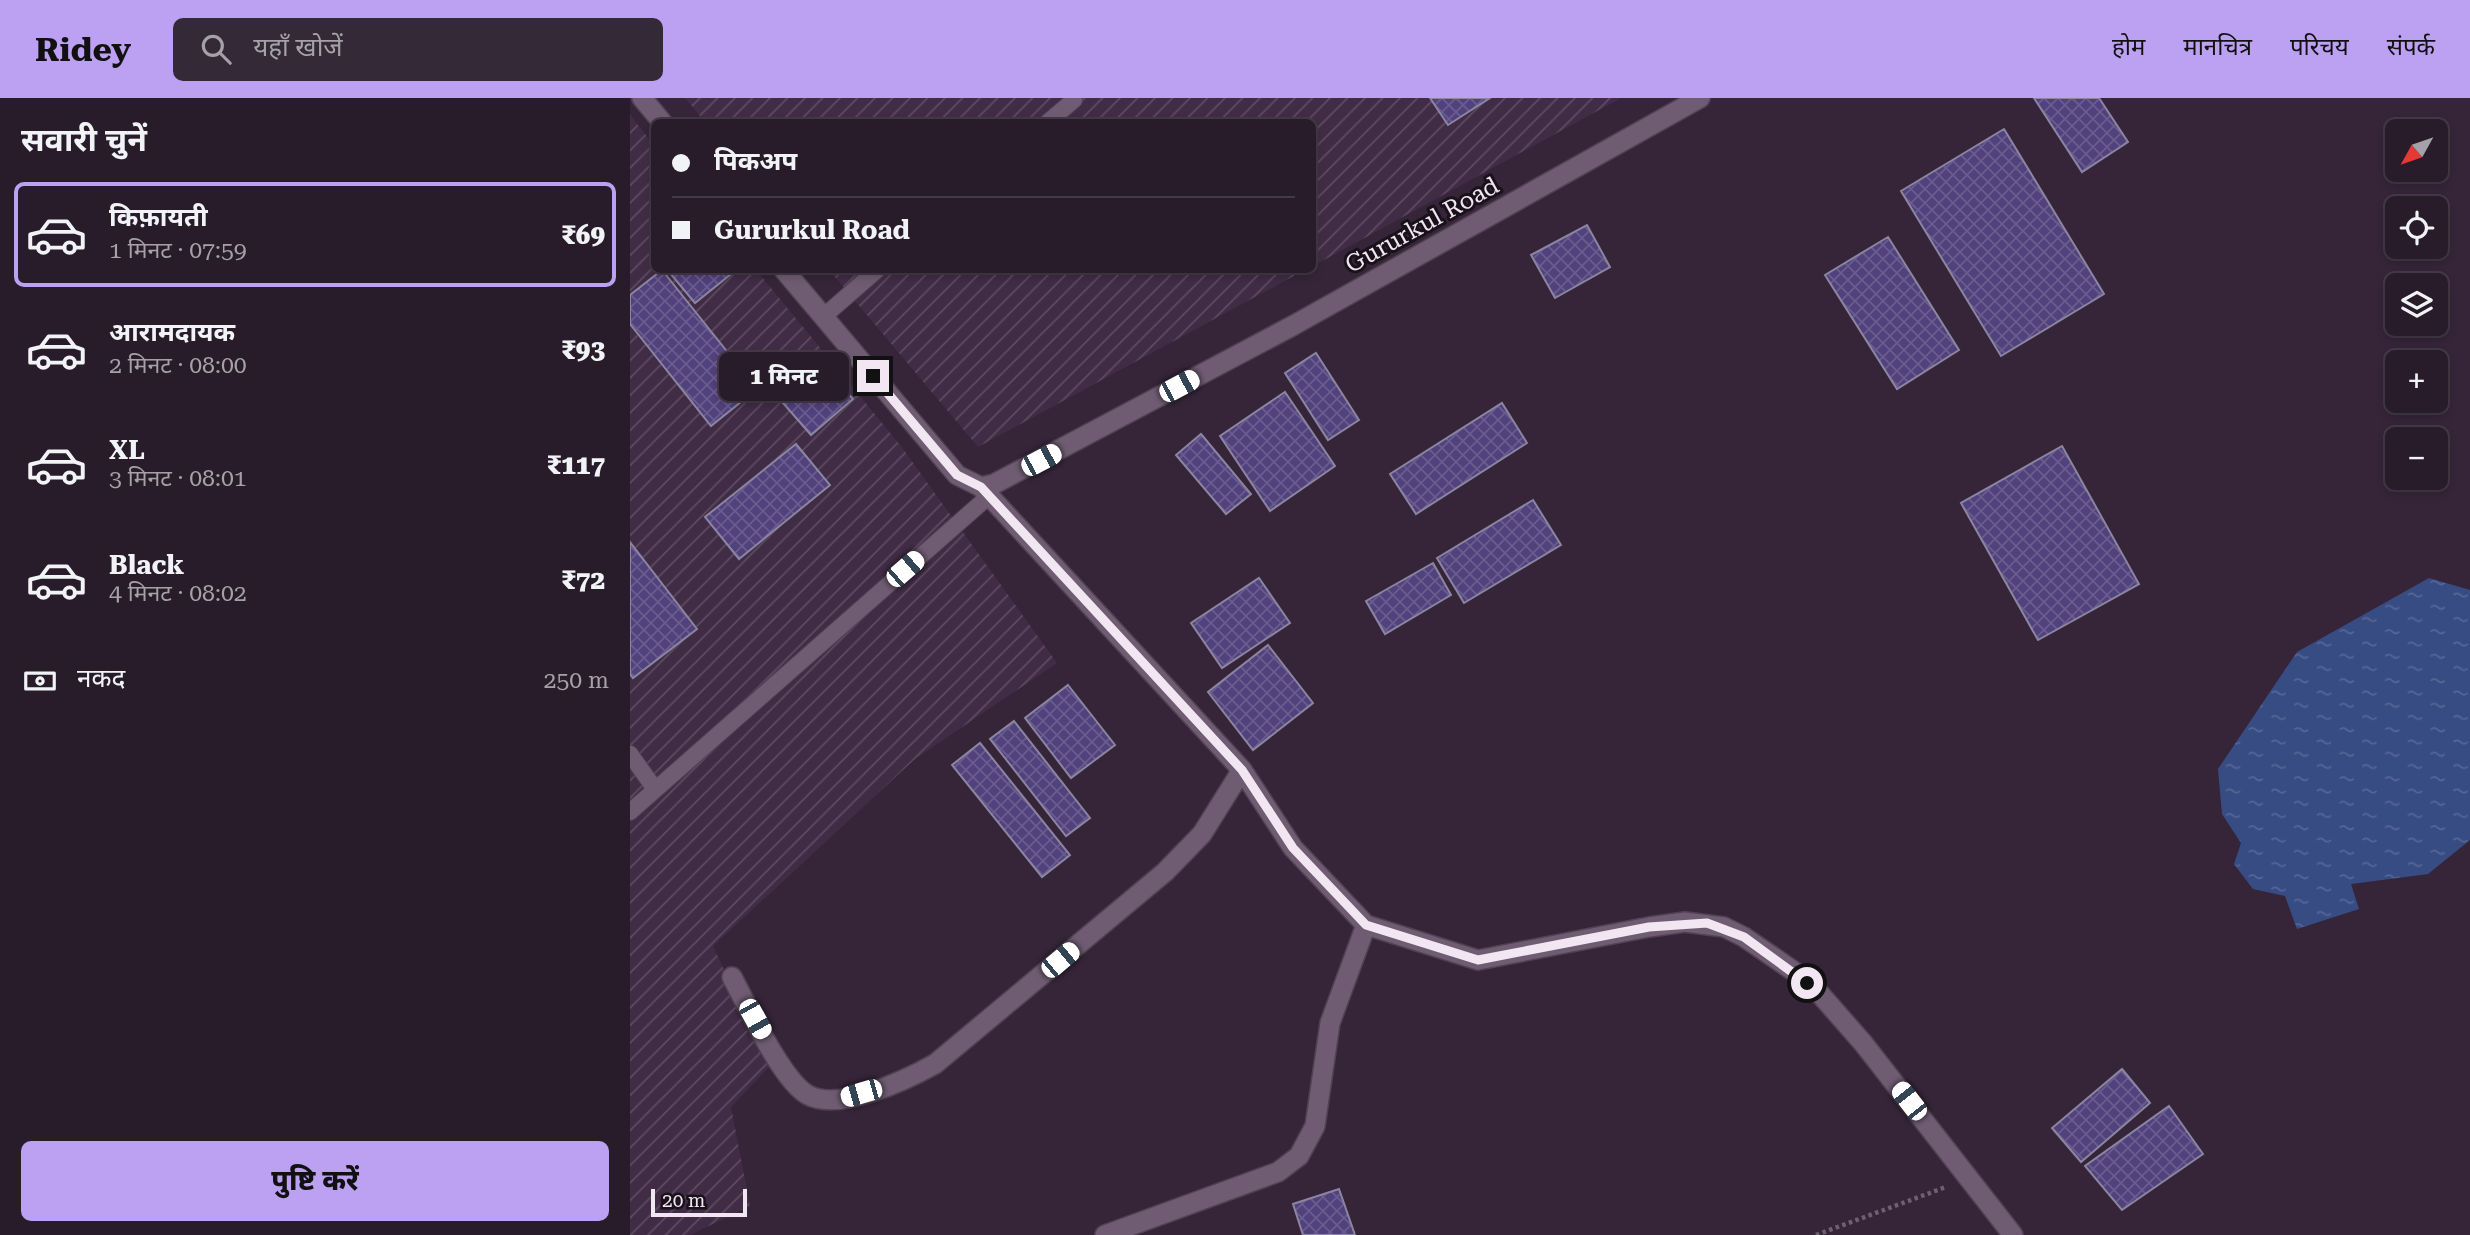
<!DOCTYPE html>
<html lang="hi">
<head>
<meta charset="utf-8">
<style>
  :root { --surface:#281c2b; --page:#342937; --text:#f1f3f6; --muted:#a5a1a9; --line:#443a47; --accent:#bca0f2 }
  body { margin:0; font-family:"Roboto Serif","Noto Sans Devanagari",serif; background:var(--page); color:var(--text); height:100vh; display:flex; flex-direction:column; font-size:26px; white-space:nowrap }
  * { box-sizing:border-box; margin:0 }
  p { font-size:23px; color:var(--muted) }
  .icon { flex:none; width:38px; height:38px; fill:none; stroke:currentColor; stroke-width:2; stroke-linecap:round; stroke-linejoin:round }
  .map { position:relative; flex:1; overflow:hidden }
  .drawer { display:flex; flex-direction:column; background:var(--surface); width:630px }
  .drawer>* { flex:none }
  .hud { position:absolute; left:21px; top:21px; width:665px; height:154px; border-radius:10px; box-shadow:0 4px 10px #0003,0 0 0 2px var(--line); display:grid; align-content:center; height:154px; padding:0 21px; background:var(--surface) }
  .needle { width:46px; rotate:230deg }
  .fabs { position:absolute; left:1755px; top:21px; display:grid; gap:14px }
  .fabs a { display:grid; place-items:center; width:63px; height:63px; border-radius:10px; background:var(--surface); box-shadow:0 4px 10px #0003,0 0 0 2px var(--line); font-size:35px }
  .scale { position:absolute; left:21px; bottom:18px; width:96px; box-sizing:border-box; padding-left:7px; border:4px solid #f1e6f2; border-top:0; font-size:19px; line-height:24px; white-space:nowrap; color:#f1e6f2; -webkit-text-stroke:5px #19121a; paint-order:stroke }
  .end { position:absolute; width:32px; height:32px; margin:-16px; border:9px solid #f1e6f2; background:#111; box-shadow:0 0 0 4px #111 }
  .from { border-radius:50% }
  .bubble { position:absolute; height:49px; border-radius:10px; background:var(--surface); box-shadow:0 4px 10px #0003,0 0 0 2px var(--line); font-size:23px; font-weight:800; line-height:49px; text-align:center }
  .car { position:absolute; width:21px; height:42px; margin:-21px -10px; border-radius:9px; box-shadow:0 0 5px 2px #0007; background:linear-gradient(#fff 24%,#345 0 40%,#fff 0 76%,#345 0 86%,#fff 0) }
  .hud b { display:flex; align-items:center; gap:24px; height:66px; font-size:26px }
  .hud b+b { border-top:2px solid var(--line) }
  .hud i { width:18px; height:18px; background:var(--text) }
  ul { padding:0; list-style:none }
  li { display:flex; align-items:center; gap:21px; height:105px; margin:0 14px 10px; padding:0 7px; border:4px solid transparent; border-radius:10px }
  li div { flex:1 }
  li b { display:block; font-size:26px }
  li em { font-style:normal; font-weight:800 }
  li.current { border-color:var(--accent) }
  li>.icon { width:63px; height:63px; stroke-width:1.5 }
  h2 { padding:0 21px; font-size:32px; line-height:84px }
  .pay { display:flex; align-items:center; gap:18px; height:77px; padding:0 21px; font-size:26px }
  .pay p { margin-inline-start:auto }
  .primary-button { display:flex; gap:14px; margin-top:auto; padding:14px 21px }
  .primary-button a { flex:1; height:80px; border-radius:10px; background:var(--accent); color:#111; font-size:28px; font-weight:800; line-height:80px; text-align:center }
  header { display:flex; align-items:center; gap:42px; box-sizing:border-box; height:98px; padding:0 35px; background:var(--accent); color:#111 }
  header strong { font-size:33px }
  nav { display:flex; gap:38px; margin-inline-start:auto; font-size:24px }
  .search { width:490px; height:63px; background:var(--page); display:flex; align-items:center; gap:18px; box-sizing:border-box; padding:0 24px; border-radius:10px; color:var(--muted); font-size:26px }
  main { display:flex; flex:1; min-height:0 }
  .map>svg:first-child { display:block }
  .industrial { fill:url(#industrial-furrows) }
  .water { fill:url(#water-ripples) }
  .building { fill:url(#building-cross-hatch); stroke:#8a85a0; stroke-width:2 }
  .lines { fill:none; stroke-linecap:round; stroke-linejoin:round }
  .service-casing { stroke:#504252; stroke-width:18 }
  .minor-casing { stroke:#504252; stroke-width:22 }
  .tertiary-casing { stroke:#504252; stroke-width:22 }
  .path { stroke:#6f6071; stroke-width:4.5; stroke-dasharray:3.5 3.5; stroke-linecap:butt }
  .service { stroke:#6f5c72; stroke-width:16 }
  .minor { stroke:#6f5c72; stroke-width:19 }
  .tertiary { stroke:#6f5c72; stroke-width:19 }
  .route { stroke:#f1e6f2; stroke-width:9 }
  .labels { text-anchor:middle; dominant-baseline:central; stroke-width:6; stroke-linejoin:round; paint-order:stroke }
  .street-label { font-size:24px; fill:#f1e6f2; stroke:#19121a }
</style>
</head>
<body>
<header>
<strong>Ridey</strong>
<div class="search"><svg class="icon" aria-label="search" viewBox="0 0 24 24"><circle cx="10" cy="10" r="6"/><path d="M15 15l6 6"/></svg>यहाँ खोजें</div>
<nav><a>होम</a><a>मानचित्र</a><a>परिचय</a><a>संपर्क</a></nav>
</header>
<main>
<section class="drawer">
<h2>सवारी चुनें</h2>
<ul>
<li class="current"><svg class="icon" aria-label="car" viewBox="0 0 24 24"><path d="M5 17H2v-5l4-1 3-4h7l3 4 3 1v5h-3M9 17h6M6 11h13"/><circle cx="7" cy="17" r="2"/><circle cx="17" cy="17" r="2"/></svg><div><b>किफ़ायती</b><p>1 मिनट · 07:59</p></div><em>₹69</em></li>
<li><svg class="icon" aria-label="car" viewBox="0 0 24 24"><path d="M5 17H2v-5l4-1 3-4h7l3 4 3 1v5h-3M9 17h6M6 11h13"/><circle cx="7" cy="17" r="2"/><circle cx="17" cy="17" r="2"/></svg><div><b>आरामदायक</b><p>2 मिनट · 08:00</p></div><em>₹93</em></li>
<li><svg class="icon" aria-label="car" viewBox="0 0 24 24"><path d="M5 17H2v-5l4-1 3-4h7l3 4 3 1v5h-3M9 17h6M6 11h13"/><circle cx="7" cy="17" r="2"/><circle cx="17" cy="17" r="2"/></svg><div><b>XL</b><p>3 मिनट · 08:01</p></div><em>₹117</em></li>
<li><svg class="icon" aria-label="car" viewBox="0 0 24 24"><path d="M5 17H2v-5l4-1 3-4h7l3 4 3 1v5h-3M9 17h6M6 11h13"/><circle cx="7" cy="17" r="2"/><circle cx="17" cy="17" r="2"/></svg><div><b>Black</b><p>4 मिनट · 08:02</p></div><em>₹72</em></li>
</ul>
<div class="pay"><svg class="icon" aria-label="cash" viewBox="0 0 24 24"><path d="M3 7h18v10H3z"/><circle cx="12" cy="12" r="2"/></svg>नकद<p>250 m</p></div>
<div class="primary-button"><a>पुष्टि करें</a></div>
</section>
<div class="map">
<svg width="1840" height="1137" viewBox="0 0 1840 1137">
  <defs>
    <pattern id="industrial-furrows" width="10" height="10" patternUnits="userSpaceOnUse" patternTransform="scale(1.75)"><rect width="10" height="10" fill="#412c45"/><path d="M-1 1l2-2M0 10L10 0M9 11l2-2" fill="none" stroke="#5d4b60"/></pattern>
    <pattern id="water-ripples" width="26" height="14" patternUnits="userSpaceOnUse" patternTransform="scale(1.75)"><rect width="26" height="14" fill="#384c84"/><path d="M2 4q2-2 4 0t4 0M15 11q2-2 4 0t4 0" fill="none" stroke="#556696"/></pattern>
    <pattern id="building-cross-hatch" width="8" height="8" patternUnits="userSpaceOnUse" patternTransform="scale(1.75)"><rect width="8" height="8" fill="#51417c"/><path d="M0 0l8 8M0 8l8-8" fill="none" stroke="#6a5c8f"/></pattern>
  </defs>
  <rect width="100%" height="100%" fill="#362539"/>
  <path class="industrial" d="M55,0H991L683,168L682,24H75Z
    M0,17L24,47V172H126L271,348L427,565L285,661L83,848L139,969L101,1009L120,1108L60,1137H0Z
    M199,172H675L348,349Z"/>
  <path class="water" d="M1799,480L1840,492V742L1798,776L1721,786L1729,811L1667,831L1655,798L1623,791L1604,766L1611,745L1592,716L1588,671L1667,554Z"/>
  <path class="building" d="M800,0H860L818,27Z
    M1404,0H1469L1498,44L1452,74Z
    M1374,31L1474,196L1371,258L1271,93Z
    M957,127L980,169L925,200L901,157Z
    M1258,139L1329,252L1267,291L1195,177Z
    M32,172L127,291L81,328L0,226V197Z
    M42,172H106L65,205L39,174Z
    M686,255L729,322L698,342L655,275Z
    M189,262L223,301L181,337L147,298Z
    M655,294L705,368L640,413L590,338Z
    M872,305L897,345L786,416L760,376Z
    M571,336L621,396L596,416L546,357Z
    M166,346L200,387L109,461L75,419Z
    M1432,348L1509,486L1408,542L1331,405Z
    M903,402L931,447L834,505L807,460Z
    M0,444L67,531L3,580L0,576Z
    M803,465L821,497L755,536L736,503Z
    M629,480L660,525L592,570L561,525Z
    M638,547L683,605L623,652L578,594Z
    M438,587L485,647L441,680L395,620Z
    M384,623L460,720L436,738L360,641Z
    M350,645L440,757L412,779L322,667Z
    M1492,971L1520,1005L1451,1064L1422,1030Z
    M1539,1008L1573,1056L1492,1112L1455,1068Z
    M709,1091L725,1137H673L663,1106Z"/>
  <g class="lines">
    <g class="service-casing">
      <path id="service" d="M418,24L444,2
        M193,219L247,172
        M0,656L25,691
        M0,714L359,398"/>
    </g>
    <g class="minor-casing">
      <path id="minor" d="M351,389L612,672L663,750L736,827L848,862L1019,829L1055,824L1094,829L1114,839L1165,874L1190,896L1233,945L1383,1137
        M102,879C117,907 152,983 178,997C209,1014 276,982 305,966L535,774L572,736L612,672
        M475,1137L648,1074L669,1058L685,1028L700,925L736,827"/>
    </g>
    <g class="tertiary-casing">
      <path id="tertiary" d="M12,0L32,24
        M154,172L327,377L351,389L364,386L664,227L1070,0"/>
    </g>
    <path class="path" d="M1186,1137L1316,1089"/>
    <use href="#service" class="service"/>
    <use href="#minor" class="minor"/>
    <use href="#tertiary" class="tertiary"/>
  </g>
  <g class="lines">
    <path class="route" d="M243,278L327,377L351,389L612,672L663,750L736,827L848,862L1019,829L1077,825L1114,839L1177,885"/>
  </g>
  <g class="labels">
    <g class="street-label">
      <text transform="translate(792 127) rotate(-29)">Gururkul Road</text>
    </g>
  </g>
</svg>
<div class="fabs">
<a><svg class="needle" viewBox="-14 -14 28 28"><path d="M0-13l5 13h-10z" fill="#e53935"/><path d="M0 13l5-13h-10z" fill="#a5a1a9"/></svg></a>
<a><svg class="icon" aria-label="locate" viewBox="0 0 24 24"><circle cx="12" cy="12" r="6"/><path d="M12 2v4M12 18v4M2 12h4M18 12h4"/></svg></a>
<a><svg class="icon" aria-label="layers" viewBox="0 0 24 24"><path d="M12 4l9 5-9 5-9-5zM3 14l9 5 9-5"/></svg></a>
<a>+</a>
<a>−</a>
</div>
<div class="scale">20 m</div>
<i class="end from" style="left:1177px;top:885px"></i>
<i class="end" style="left:243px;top:278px"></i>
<div class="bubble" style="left:89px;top:254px;width:130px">1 मिनट</div>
<i class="car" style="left:549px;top:288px;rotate:62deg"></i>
<i class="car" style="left:411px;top:362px;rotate:62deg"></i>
<i class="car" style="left:275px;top:471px;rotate:49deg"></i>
<i class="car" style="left:430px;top:862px;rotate:50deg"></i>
<i class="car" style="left:125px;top:921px;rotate:151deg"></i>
<i class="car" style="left:231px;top:995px;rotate:254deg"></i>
<i class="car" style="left:1279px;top:1003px;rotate:322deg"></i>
<div class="hud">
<b><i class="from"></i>पिकअप</b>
<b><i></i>Gururkul Road</b>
</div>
</div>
</main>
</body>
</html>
